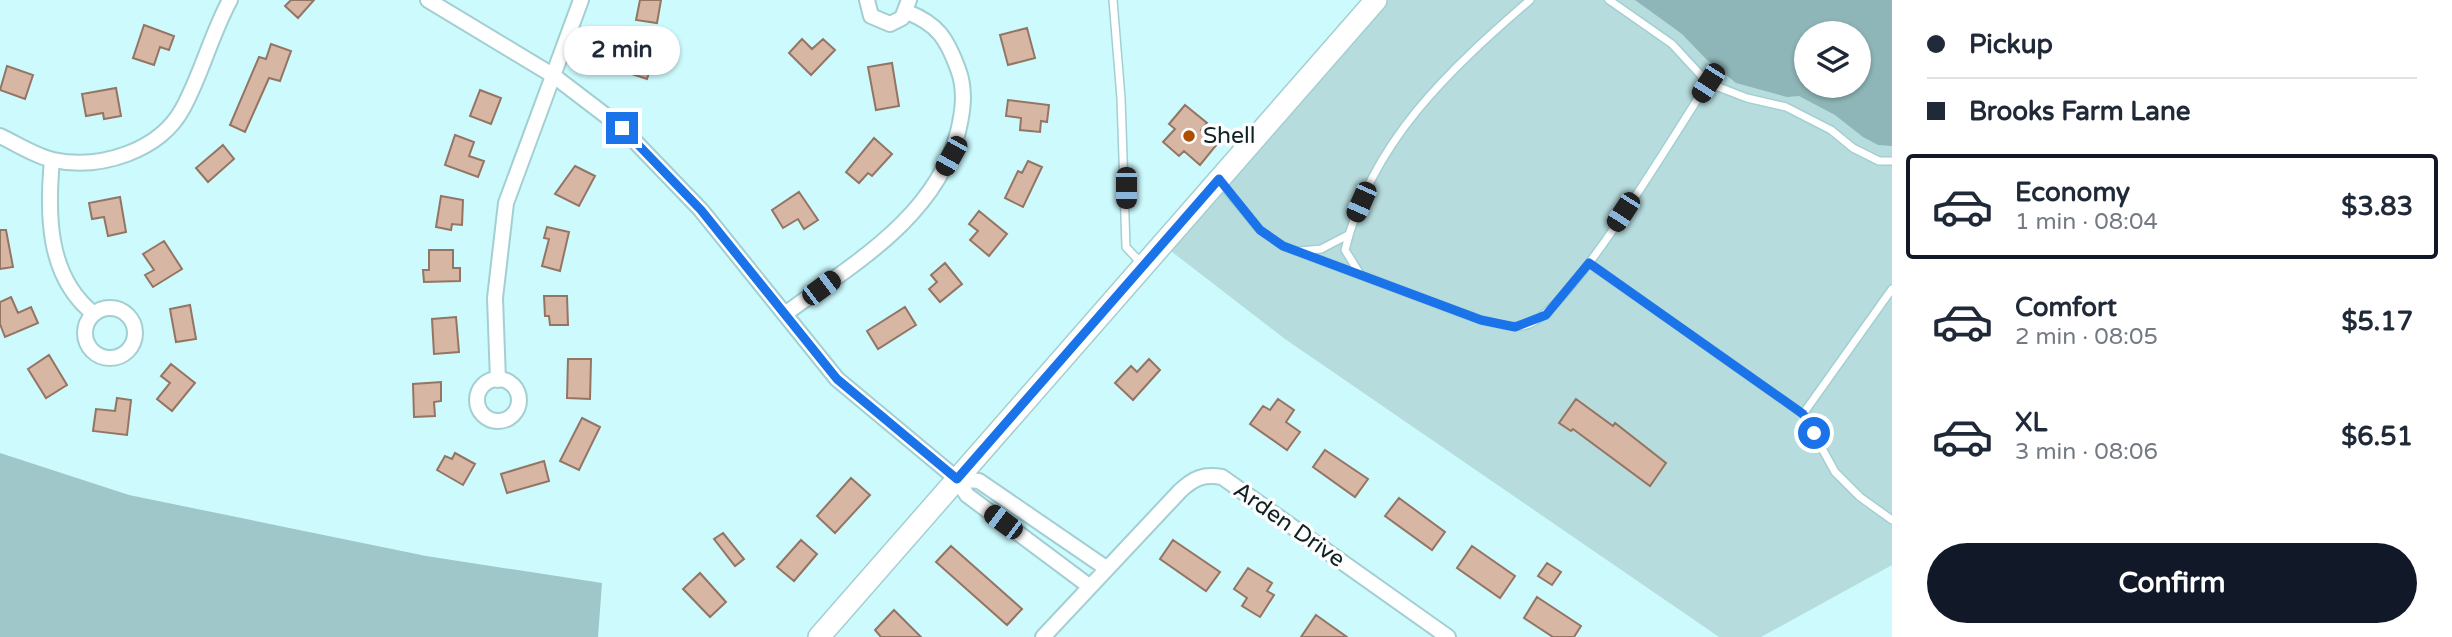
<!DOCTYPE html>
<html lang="en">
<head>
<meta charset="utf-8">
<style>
  :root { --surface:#fff; --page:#f6f6f7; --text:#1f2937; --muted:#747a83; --line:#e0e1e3; --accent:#111827 }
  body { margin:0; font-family:"Varela Round",sans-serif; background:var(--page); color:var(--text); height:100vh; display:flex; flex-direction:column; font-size:26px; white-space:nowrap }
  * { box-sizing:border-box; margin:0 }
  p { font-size:23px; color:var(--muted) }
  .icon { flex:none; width:38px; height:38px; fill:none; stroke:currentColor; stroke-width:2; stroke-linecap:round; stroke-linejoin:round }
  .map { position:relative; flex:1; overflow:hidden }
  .sheet { display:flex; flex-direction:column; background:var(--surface); width:560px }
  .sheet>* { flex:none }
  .banner { display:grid; align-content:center; height:154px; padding:0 35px; background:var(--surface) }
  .buttons { position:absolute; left:1794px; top:21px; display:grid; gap:14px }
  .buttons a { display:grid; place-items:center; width:77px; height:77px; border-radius:50%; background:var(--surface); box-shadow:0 2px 5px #0004; font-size:35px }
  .end { position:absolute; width:32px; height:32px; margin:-16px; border:9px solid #1a73e8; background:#fff; box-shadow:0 0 0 4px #fff }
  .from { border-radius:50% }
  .bubble { position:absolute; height:49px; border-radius:24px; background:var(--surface); box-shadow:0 2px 5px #0004; font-size:23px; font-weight:700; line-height:49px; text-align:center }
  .car { position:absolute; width:21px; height:42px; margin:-21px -10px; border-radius:9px; box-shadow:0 0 5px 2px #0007; background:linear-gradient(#222 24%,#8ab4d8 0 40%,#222 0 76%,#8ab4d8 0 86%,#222 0) }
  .banner b { display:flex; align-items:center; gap:24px; height:66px; font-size:26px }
  .banner b+b { border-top:2px solid var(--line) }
  .banner i { width:18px; height:18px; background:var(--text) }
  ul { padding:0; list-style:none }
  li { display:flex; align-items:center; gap:21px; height:105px; margin:0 14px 10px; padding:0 21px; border:4px solid transparent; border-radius:7px }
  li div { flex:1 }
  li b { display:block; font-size:26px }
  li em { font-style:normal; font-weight:700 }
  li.on { border-color:var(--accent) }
  li>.icon { width:63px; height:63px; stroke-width:1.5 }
  .button { display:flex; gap:14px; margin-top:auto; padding:14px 35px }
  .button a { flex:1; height:80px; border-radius:42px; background:var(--accent); color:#fff; font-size:28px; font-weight:700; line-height:80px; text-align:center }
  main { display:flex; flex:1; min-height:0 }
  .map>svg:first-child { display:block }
  .green { fill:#b7dcde; fill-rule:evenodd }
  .forest { fill:#9fc6c9 }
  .water { fill:#8eb5b7; fill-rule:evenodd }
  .building { fill:#d8b6a4; stroke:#947463; stroke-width:2 }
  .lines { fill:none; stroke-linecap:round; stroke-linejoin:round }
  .lane-casing { stroke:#a3cfd2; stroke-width:10 }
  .street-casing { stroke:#a3cfd2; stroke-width:18 }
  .secondary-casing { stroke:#a3cfd2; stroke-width:24 }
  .lane { stroke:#fff; stroke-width:7 }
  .street { stroke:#fff; stroke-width:14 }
  .secondary { stroke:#fff; stroke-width:21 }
  .route { stroke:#1a73e8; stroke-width:9 }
  .poi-dot { fill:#ae4f00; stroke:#fdfdfd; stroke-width:2.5 }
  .labels { text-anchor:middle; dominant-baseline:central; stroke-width:7; stroke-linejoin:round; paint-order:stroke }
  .poi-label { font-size:23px; fill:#0f2122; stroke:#fdfdfd; text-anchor:start }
  .street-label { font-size:23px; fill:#0f2122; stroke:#fdfdfd }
</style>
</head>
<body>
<main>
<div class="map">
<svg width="1892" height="637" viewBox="0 0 1892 637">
  <rect width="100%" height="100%" fill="#ccfafd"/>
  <path class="green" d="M1383,0H1892V565L1761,637H1719L1285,339L1167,248ZM1806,33H1858V86H1806Z"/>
  <path class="forest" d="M0,453L129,495L426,556L602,583L598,637H0Z"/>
  <path class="water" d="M1635,0H1892V146L1878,145L1863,137L1835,115L1799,96L1787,97L1736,83L1706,59L1682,34ZM1858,33V86H1806V33Z"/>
  <path class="building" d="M291,0H314L298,18L285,6Z
    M640,0H661L657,23L636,20Z
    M144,25L174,36L169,50L160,47L154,65L133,58Z
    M1027,28L1035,58L1008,65L1000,35Z
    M802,39L812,49L823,39L835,50L811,75L789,53Z
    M616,40L656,52L647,79L620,70L624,58L612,55Z
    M271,44L291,51L280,81L269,78L245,132L230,125L259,57L266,59Z
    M892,63L899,106L876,110L868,67Z
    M7,66L33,75L25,99L0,90Z
    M116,88L121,116L104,119L103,113L86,116L82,94Z
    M480,90L501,98L491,124L470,116Z
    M1008,100L1049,105L1047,122L1041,121L1040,132L1020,130L1021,118L1006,116Z
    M1185,105L1207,123L1201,130L1218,143L1200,165L1184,151L1179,156L1163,142L1175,129L1169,124Z
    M455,135L474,142L469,156L484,161L478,177L445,165Z
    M874,138L892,154L872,176L868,173L859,183L846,172Z
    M223,145L234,159L208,182L196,168Z
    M1028,161L1042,167L1023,207L1005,198L1018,171L1022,173Z
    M575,166L595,176L579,206L555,194Z
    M799,192L818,220L804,229L798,219L783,228L772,210Z
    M441,196L463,200L462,225L452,224L451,230L436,227Z
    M120,197L126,232L108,236L104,217L92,219L89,203Z
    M979,211L1007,234L989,256L970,240L978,231L969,224Z
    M547,227L569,232L560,271L542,266L549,239L544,238Z
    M0,230H6L13,267L0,269Z
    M164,241L182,269L153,287L145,275L154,270L143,254Z
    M429,250H453V268H460V281L424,282L423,270H429Z
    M945,263L962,284L940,302L929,289L937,282L931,275Z
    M544,296H567L568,325H550L549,316H545Z
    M11,297L18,313L31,307L38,323L5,337L0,324V302Z
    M190,305L196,339L176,342L170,309Z
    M905,307L916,325L878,349L867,331Z
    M456,317L459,352L434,354L432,319Z
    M49,355L67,385L46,398L28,369Z
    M568,359H591L590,399L567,398Z
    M1149,359L1160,370L1133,400L1115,383L1131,366L1137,372Z
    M171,364L195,383L172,411L157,399L170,383L161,376Z
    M441,382V401L434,402L435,416L414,417L413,384Z
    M117,398L131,400L127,435L93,431L96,409L115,411Z
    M1278,399L1294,410L1286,422L1300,432L1287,450L1250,424L1263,406L1270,410Z
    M1576,399L1613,426L1615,423L1666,463L1650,486L1573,429L1571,431L1559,423Z
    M582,418L600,427L579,470L560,461Z
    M1325,450L1368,479L1355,497L1313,467Z
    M455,453L475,464L463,485L437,470L445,456L452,459Z
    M544,461L549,481L507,493L501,474Z
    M851,478L870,495L835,533L817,516Z
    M1399,498L1445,532L1432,550L1385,516Z
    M723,533L744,559L735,566L714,539Z
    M801,540L817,554L794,581L777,567Z
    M1173,540L1220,572L1206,591L1160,559Z
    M951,546L1022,609L1007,625L936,562Z
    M1472,546L1515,576L1500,598L1457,568Z
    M1547,563L1561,572L1552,585L1538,576Z
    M1248,568L1272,583L1267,591L1274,595L1260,617L1242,606L1247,598L1234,589Z
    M700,573L726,602L710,617L683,589Z
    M1537,597L1581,626L1574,637H1553L1524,618Z
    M894,610L921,637H881L875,630Z
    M1316,615L1347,637H1301Z"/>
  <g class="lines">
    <g class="lane-casing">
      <path id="lane" d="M1113,0L1121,98L1126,247L1142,264
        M1609,0L1672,44L1708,83L1747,98L1786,107L1831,130L1853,148L1879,161H1892
        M1220,182L1260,230L1283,246L1481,320C1496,323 1514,330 1529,324C1573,307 1676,131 1708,83
        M1300,251L1321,249L1348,235
        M1589,263L1803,414L1835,472L1860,497L1892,520
        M1360,274L1345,250C1371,142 1449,70 1530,0
        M1803,414L1892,289"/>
    </g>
    <g class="street-casing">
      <path id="street" d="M428,0L554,76L622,128L701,210L837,379L957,479L967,495L1089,586
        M867,0L871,16L890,24L902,18L909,0
        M0,136C17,144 35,156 53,160C100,170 160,151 183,108C202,73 211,35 230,0
        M52,160C47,214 47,277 94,314
        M85 333a25 25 0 1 1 50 0a25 25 0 1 1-50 0Z
        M785,314C853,264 935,218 958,132C963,111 966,90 958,69C947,39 938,24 907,12
        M477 400a21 21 0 1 1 42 0a21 21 0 1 1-42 0Z
        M498,380L495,298L506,203L581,0
        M957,479L979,481L1106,568
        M1043,637L1180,491C1194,478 1203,474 1222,477L1448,637"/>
    </g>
    <g class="secondary-casing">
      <path id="secondary" d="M819,637L1376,0"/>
    </g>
    <use href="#lane" class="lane"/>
    <use href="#street" class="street"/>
    <use href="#secondary" class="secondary"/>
  </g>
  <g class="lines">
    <path class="route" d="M622,128L701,210L837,379L957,479L1219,179L1260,230L1283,246L1481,320L1515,327L1546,315L1589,263L1803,414L1814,433"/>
  </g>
  <circle class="poi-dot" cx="1189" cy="136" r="7"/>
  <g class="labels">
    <g class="poi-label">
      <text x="1203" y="136">Shell</text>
    </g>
    <g class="street-label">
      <text transform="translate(1289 525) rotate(35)">Arden Drive</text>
    </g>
  </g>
</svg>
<div class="buttons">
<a><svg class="icon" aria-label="layers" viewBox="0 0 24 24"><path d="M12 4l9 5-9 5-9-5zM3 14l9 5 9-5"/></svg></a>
</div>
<i class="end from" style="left:1814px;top:433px"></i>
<i class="end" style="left:622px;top:128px"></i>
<div class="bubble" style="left:564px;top:26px;width:116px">2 min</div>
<i class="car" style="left:1708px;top:83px;rotate:213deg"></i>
<i class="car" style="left:951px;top:156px;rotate:209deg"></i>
<i class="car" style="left:1126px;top:188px;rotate:180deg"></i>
<i class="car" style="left:1361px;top:202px;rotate:204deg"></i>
<i class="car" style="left:1623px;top:212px;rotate:213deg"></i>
<i class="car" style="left:821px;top:288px;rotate:53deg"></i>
<i class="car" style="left:1003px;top:522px;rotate:307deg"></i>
</div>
<section class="sheet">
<div class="banner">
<b><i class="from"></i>Pickup</b>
<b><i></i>Brooks Farm Lane</b>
</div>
<ul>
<li class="on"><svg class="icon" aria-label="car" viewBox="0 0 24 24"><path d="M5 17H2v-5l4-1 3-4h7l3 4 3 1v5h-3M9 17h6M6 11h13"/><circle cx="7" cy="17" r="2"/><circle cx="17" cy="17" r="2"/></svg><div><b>Economy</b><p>1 min · 08:04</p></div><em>$3.83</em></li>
<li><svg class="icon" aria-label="car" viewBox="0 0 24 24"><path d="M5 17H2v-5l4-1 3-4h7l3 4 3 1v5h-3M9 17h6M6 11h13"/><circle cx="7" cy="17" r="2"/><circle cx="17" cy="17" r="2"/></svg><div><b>Comfort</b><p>2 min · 08:05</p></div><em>$5.17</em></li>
<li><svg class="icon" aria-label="car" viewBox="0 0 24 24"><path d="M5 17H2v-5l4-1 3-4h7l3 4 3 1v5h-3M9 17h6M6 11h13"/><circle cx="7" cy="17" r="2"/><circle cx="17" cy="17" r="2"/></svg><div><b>XL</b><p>3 min · 08:06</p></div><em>$6.51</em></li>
</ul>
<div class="button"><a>Confirm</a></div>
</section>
</main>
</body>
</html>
